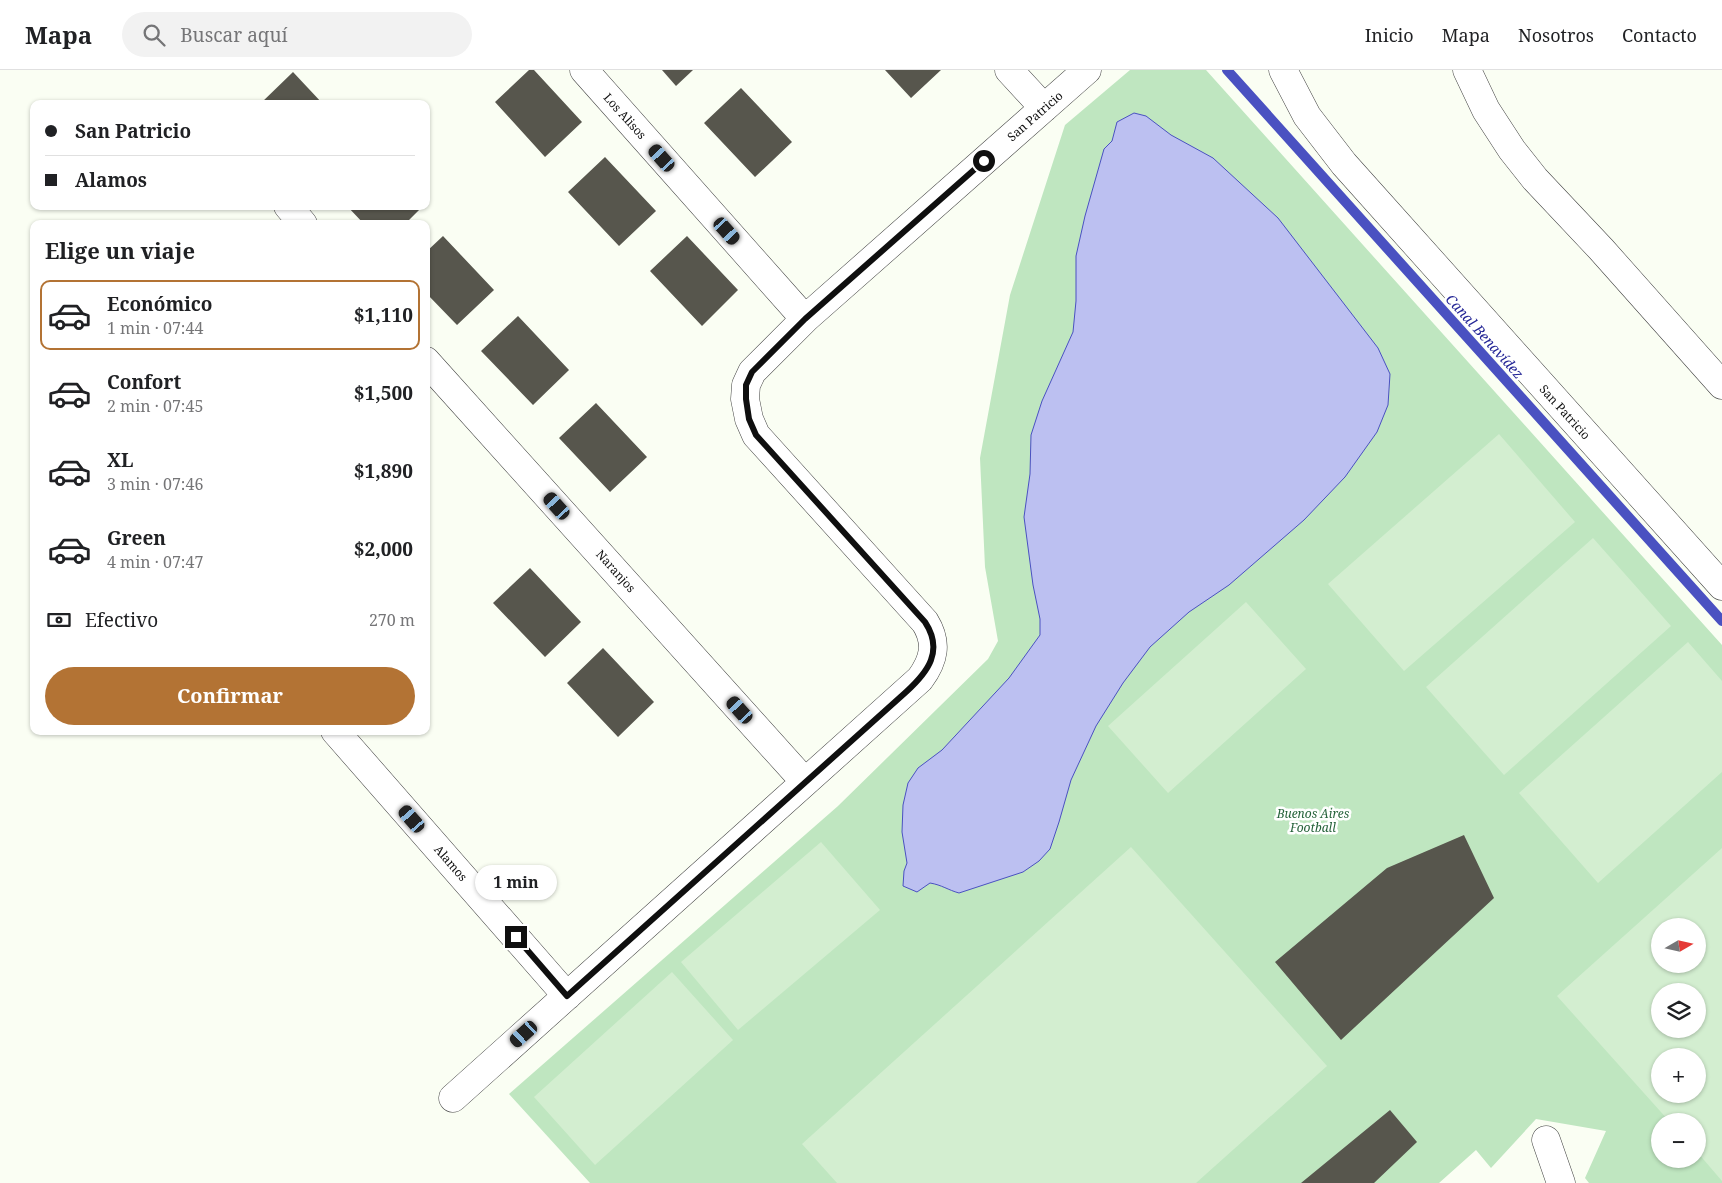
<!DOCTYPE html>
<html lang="es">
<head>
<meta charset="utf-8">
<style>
  :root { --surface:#fff; --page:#f2f2f2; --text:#202124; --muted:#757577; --line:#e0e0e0; --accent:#b37334 }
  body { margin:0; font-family:"Noto Serif",serif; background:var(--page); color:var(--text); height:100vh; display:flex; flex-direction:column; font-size:19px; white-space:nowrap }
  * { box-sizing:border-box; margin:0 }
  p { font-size:16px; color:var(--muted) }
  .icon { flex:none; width:28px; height:28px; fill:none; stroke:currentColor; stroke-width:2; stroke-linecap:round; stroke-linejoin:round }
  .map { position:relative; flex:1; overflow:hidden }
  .details { position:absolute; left:30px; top:150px; width:400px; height:515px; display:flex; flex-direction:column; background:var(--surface); border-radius:10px; box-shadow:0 1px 4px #0004 }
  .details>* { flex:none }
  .top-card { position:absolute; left:30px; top:30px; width:400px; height:110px; border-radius:10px; box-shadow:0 1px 4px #0004; display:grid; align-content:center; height:110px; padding:0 15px; background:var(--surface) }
  .needle { width:32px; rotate:81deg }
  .buttons { position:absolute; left:1651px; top:848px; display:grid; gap:10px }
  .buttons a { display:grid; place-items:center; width:55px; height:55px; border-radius:50%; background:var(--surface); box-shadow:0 1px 4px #0004; font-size:25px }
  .end { position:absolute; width:22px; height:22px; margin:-11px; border:6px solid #0f0f0f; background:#fff; box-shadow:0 0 0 2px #fff }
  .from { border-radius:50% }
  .bubble { position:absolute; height:35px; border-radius:18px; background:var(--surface); box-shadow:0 1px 4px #0004; font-size:16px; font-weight:700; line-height:35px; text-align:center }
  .car { position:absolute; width:15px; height:30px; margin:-15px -8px; border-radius:6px; box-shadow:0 0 4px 1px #0007; background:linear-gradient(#222 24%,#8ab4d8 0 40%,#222 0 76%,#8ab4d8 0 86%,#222 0) }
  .top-card b { display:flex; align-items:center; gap:18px; height:48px; font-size:19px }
  .top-card b+b { border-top:1px solid var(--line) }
  .top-card i { width:12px; height:12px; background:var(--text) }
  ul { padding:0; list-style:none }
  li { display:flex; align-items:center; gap:15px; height:70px; margin:0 10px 8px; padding:0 5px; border:2px solid transparent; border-radius:10px }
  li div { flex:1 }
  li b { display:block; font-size:19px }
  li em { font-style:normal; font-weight:700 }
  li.on { border-color:var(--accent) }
  li>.icon { width:45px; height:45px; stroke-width:1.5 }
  h2 { padding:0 15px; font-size:22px; line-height:60px }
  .pay { display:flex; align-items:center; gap:12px; height:55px; padding:0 15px; font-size:19px }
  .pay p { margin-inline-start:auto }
  .button { display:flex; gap:10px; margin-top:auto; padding:10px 15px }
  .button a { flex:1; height:58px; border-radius:30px; background:var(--accent); color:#fff; font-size:20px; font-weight:700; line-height:58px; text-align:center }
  header { display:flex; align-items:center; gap:30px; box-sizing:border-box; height:70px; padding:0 25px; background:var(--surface); border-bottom:1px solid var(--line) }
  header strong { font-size:24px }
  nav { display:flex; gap:28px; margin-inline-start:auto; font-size:18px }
  .search { width:350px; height:45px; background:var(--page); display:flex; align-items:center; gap:12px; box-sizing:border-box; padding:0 18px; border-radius:28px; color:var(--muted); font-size:19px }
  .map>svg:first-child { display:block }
  .green { fill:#bfe6c0; fill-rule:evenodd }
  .pitch { fill:#d3eed0; fill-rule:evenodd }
  .water { fill:#bcc0f1; stroke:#4a51c1 }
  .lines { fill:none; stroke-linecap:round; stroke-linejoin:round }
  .stream { stroke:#4a51c1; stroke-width:10 }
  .building { fill:#57564d }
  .minor-casing { stroke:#424242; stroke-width:29 }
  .minor { stroke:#fff; stroke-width:28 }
  .route { stroke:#0f0f0f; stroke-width:6 }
  .labels { text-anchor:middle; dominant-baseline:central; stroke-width:5; stroke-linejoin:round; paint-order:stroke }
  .street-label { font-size:12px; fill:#0f0f0f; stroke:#fff }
  .park-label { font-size:12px; font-style:italic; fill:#25623a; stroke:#fff }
  .water-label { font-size:14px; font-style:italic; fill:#242696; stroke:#fff }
</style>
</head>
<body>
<header>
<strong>Mapa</strong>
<div class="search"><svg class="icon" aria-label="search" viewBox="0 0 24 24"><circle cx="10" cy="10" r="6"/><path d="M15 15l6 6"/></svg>Buscar aquí</div>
<nav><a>Inicio</a><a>Mapa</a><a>Nosotros</a><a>Contacto</a></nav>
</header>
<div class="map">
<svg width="1722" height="1113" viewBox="0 0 1722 1113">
  <rect width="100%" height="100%" fill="#fafef3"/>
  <path class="green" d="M1130,0H1206L1722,575V1113H1589L1585,1108L1606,1061L1536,1049L1491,1098L1476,1080L1439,1113H590L509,1024L838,736L988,589L998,571L985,497L980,388L1010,225L1065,55ZM1660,856H1698V894H1660ZM1660,921H1698V959H1660ZM1660,986H1698V1024H1660ZM1660,1051H1698V1089H1660Z"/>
  <path class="pitch" d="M1499,364L1575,452L1404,601L1328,514Z
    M1593,468L1671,556L1504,705L1426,617Z
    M1246,532L1306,599L1168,723L1108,656Z
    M1688,572L1722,611V702L1598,813L1519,723Z
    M821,772L880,840L738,960L681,892Z
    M1131,777L1327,996L1196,1113H837L802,1074Z
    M1722,778V1111L1698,1083V1051H1669L1557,926ZM1698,856V894H1660V856ZM1698,921V959H1660V921ZM1698,986V1024H1660V986Z
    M672,902L733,970L595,1095L534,1027Z"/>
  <path class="water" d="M1134,43L1146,46L1171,65L1213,88L1278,148L1378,278L1390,304L1388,335L1377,362L1345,407L1304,450L1229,515L1189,542L1150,577L1123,613L1096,656L1071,710L1059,752L1050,779L1039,791L1023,802L959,823C948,820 942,815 930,813L917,822L903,816L904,801L907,793L902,762L903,735L908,713L918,698L942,680L1009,608L1040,565V549L1033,515L1024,447L1030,404L1031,365L1042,331L1073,262L1076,231V186L1085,146L1104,79L1112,71L1117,52Z"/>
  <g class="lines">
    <path class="stream" d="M1227,0L1722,551"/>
  </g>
  <path class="building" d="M529,0H534L582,52L545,87L495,32Z
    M662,0H693L676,16Z
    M885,0H941L911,28Z
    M293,2L323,34H260Z
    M741,18L792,72L755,107L704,53Z
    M605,87L656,141L619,176L568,122Z
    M347,136H418L420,139L405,154H364Z
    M443,166L494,220L457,255L426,223V182Z
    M687,166L738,220L702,256L650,201Z
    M518,246L569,300L533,335L481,281Z
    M596,333L647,387L610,422L559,368Z
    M530,498L581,552L545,587L493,533Z
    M603,578L654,632L618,667L567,613Z
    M1464,765L1494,828L1341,970L1275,892L1387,798Z
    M1390,1040L1417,1072L1374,1113H1301Z"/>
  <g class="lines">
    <g class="minor-casing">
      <path id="minor" d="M584,0L805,249
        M1009,0L1044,38
        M1283,0L1307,46L1344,94L1722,516
        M1467,0L1486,40L1512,80L1535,109L1601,179L1722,315
        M288,136L303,154
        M426,291L805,712
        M335,661L567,926
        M453,1028L920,609C934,590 938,573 925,552L756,365L749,349L745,329L746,315L752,302L805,249L1087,0
        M1546,1070L1561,1113"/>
    </g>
    <use href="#minor" class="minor"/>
  </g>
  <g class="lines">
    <path class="route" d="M516,867L567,926L906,622C928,602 944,581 925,552L756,365L749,349L746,329V315L752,302L805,249L984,91"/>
  </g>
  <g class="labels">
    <g class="street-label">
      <text transform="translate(625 46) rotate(48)">Los Alisos</text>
      <text transform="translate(1035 46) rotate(-41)">San Patricio</text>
      <text transform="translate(1565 342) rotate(48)">San Patricio</text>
      <text transform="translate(616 501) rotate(48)">Naranjos</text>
      <text transform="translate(451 793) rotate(49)">Alamos</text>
    </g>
    <g class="park-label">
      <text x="1313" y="743">Buenos Aires<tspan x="1313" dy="14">Football</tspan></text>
    </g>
    <g class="water-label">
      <text transform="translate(1485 266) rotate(48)">Canal Benavídez</text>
    </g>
  </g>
</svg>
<div class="buttons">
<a><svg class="needle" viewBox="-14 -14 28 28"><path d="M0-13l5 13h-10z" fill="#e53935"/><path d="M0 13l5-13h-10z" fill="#757577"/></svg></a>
<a><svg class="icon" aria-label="layers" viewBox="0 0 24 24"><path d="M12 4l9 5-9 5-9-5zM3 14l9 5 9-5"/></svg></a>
<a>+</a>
<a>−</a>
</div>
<i class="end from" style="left:984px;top:91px"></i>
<i class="end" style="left:516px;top:867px"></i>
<div class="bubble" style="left:475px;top:795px;width:82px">1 min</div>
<i class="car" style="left:662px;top:88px;rotate:318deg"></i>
<i class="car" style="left:727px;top:161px;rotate:138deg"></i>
<i class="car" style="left:557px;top:436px;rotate:318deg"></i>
<i class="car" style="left:740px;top:640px;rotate:318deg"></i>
<i class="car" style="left:412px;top:749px;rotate:319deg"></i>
<i class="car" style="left:524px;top:964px;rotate:228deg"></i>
<div class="top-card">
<b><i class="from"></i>San Patricio</b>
<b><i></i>Alamos</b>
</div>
<section class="details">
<h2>Elige un viaje</h2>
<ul>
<li class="on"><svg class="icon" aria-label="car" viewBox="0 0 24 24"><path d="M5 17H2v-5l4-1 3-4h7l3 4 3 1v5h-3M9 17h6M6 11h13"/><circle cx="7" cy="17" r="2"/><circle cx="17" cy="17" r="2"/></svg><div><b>Económico</b><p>1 min · 07:44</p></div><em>$1,110</em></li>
<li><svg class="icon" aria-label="car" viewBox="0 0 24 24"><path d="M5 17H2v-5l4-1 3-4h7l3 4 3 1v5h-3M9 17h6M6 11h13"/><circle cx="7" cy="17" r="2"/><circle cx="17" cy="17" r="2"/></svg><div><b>Confort</b><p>2 min · 07:45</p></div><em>$1,500</em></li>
<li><svg class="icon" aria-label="car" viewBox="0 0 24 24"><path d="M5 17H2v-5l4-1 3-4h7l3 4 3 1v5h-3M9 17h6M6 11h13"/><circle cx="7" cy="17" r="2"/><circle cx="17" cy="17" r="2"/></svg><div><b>XL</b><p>3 min · 07:46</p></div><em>$1,890</em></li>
<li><svg class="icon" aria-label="car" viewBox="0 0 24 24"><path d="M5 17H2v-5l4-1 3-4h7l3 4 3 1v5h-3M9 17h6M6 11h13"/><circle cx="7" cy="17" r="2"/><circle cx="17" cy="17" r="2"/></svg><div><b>Green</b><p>4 min · 07:47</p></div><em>$2,000</em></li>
</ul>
<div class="pay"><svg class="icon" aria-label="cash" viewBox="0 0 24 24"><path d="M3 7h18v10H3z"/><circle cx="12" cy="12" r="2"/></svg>Efectivo<p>270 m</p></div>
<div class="button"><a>Confirmar</a></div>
</section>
</div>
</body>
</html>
